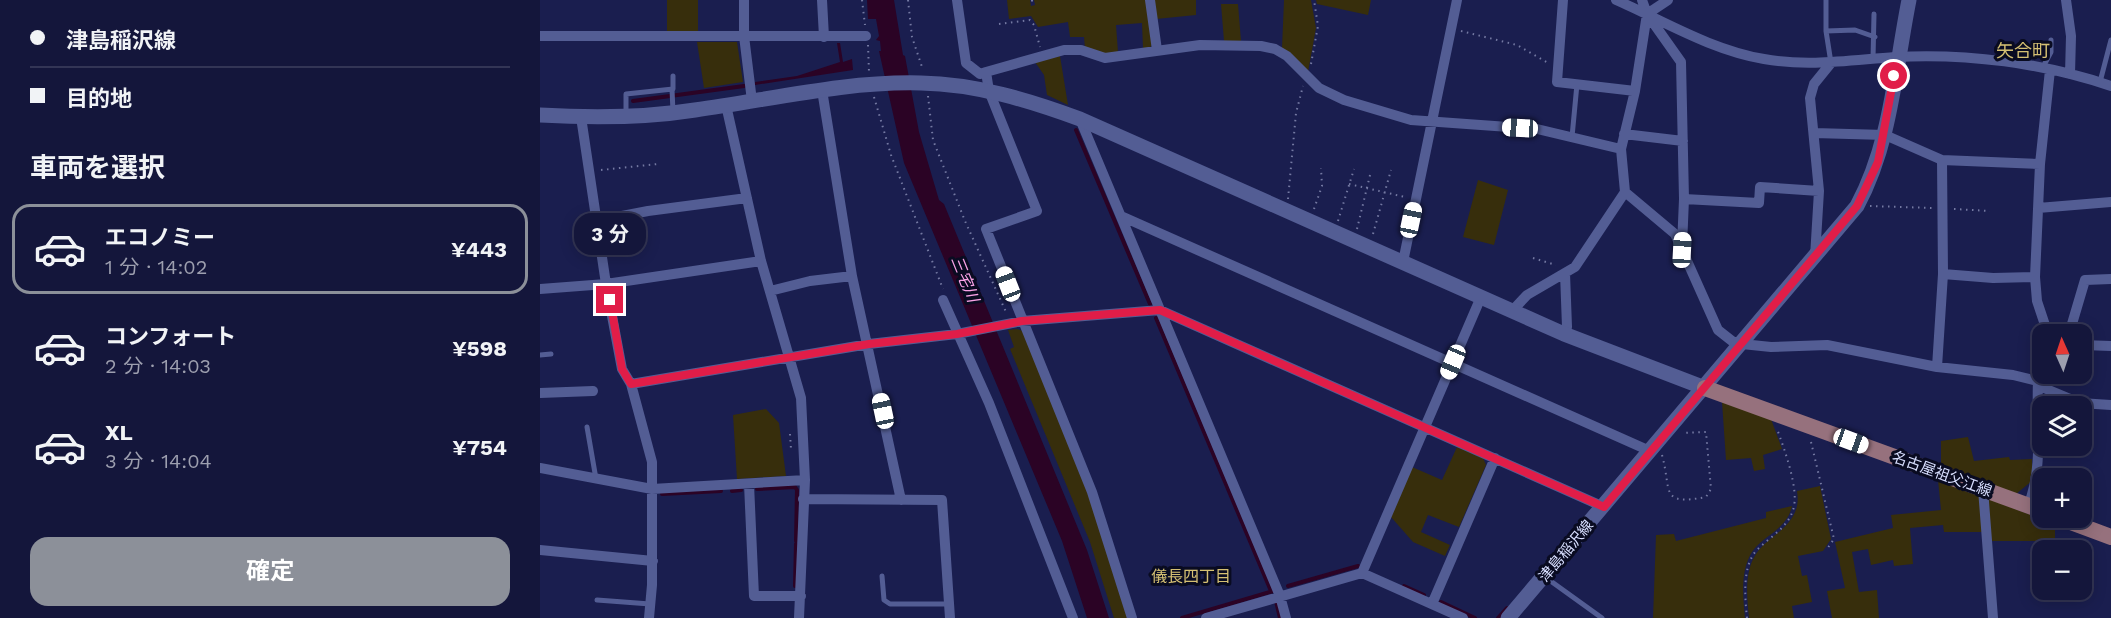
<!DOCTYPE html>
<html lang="ja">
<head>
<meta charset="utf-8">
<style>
  :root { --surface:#14163b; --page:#212346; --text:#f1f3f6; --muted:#9d9faf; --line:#333555; --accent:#8c9099 }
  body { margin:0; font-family:"Work Sans","Noto Sans JP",sans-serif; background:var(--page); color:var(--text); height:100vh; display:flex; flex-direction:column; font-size:22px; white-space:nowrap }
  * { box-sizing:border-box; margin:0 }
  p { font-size:20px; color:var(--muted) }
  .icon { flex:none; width:33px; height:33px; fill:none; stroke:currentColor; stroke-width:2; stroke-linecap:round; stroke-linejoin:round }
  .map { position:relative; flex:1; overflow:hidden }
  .drawer { display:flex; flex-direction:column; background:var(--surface); width:540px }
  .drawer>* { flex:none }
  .top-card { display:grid; align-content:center; height:132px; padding:0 30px; background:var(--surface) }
  .needle { width:39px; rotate:357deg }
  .tools { position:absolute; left:1492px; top:324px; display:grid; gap:12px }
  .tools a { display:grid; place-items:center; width:60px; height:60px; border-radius:12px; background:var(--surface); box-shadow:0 3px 15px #0003,0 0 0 2px var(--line); font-size:30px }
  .end { position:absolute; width:27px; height:27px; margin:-14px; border:8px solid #e11d48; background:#fff; box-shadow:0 0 0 3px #fff }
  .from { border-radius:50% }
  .bubble { position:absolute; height:42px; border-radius:18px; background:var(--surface); box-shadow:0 3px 15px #0003,0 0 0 2px var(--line); font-size:20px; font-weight:700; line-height:42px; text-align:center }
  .car { position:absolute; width:18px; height:36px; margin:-18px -9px; border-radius:8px; box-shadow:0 0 4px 2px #0007; background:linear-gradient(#fff 24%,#345 0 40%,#fff 0 76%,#345 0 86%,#fff 0) }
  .top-card b { display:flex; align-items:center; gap:21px; height:57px; font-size:22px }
  .top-card b+b { border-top:2px solid var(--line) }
  .top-card i { width:15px; height:15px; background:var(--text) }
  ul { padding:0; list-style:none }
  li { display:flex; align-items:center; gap:18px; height:90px; margin:0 12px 9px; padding:0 18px; border:3px solid transparent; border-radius:18px }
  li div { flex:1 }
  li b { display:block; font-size:22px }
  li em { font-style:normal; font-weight:700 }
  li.current { border-color:var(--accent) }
  li>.icon { width:54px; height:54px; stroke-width:1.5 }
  h2 { padding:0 30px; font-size:27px; line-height:72px }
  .button { display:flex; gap:12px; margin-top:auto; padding:12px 30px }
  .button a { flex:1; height:69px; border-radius:18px; background:var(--accent); color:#fff; font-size:24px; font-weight:700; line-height:69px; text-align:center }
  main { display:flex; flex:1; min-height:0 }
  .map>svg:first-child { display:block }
  .green { fill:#372e0c }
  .water { fill:#2b0325 }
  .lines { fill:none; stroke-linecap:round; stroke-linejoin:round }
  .stream { stroke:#2b0325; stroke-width:4 }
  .path { stroke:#7479a2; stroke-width:2; stroke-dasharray:1.5 4.5; stroke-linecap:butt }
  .lane { stroke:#535d94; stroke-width:5 }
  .street { stroke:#535d94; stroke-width:10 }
  .secondary { stroke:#535d94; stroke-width:15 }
  .primary { stroke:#96717d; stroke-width:16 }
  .route { stroke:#e11d48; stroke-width:8 }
  .labels { text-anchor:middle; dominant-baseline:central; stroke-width:6; stroke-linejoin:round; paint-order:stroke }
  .street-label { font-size:15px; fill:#d7defe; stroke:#090b21 }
  .water-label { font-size:16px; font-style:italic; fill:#f9a2e6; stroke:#090b21 }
  .neighbourhood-label { font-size:16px; fill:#d5c073; stroke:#090b21 }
  .quarter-label { font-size:18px; fill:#d5c073; stroke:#090b21 }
</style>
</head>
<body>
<main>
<section class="drawer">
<div class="top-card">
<b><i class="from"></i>津島稲沢線</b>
<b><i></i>目的地</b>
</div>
<h2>車両を選択</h2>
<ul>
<li class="current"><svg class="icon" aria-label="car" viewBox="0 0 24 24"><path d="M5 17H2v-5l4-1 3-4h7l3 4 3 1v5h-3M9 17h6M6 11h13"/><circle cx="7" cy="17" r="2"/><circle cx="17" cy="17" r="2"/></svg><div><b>エコノミー</b><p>1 分 · 14:02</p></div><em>¥443</em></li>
<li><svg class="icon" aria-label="car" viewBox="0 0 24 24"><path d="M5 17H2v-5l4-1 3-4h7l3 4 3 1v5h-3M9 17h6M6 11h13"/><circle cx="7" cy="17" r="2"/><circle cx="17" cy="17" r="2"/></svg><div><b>コンフォート</b><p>2 分 · 14:03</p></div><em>¥598</em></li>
<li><svg class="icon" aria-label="car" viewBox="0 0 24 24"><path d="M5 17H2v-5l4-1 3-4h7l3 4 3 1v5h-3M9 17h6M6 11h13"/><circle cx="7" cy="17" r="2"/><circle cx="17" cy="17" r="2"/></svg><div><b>XL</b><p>3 分 · 14:04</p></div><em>¥754</em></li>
</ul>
<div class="button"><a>確定</a></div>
</section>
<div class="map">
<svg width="1571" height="618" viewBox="0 0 1571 618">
  <rect width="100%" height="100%" fill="#1a1e4f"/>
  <path class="green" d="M127,0H158V31H127Z
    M467,0H490L491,6L495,5L494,0H606L612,44L610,48H603L602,23L576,25L578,52L564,54L545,48L544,37H530L528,22L498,27L491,16L469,19Z
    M614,0H656V15L616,19Z
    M744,0H771L776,28L768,72L742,48Z
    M776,0H831L828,15L777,4Z
    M681,4H698L701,41H684Z
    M157,42H197L203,82L164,88Z
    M520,56L528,105L507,95L504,75L495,62Z
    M938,180L968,190L954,245L923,237Z
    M477,329L483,331L550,495L588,618H574L550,542L470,349L474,347L468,330Z
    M1182,402L1231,419L1242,449L1223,455L1225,469L1214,471L1211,458L1186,460Z
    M226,409L239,423L246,476L197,479L193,415Z
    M1428,437L1434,461L1469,457L1470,460L1492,459V481L1476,494L1401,467V441Z
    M917,447L943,458L946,465L919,527L888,515L881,532L910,545L905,556L873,542L851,517L872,467L902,480Z
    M1398,480L1440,494L1443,532H1404L1403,525L1370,528L1373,564L1354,566L1353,560L1331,565L1328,549L1312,552L1319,592L1337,590L1339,618H1292L1287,591L1305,588L1295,542L1353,528L1351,515L1401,510Z
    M1280,486L1291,539L1283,551L1258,556L1262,576L1267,575L1272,602L1252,606L1254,618H1209C1207,598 1204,572 1216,554C1229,534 1263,525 1257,491Z
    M1449,499L1515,524V541H1450L1447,501Z
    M1252,506C1247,530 1222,536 1212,552C1200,571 1203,597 1205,618H1113L1116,535L1134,534L1136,541L1226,518V512Z"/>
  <path class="water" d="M327,0H354L363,55L365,56L379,132L399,200L404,204L547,550L569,618H547L522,541L364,163L339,51H341L340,41L336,40L339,36L336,19H328Z
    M297,43H300L303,62L312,59L313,70L215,85V82L257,76L300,62Z"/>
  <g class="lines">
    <path class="stream" d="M93,101L204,86
      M536,130L610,304
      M616,318L731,591
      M217,489L255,487L257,490L256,541
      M192,491L201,490
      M122,494L181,491
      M255,586L256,544
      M748,586L818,566
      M864,586L884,595
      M736,601L740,618
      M901,602L935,618
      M642,618L733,591
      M958,618L967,608"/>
    <path class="path" d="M322,0L325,25
      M368,0L372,37L383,70
      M492,0V6
      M459,24L490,20L494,25L500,47
      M921,31L977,45L1008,63
      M328,45L329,72
      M771,64L778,26L774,0
      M388,96L393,140L425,221L466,312
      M334,97L351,155L403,289
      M61,170L118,164
      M809,184L865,197
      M748,199L756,113L763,86
      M1330,206L1393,208
      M774,209L782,186L781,168
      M1414,209L1450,211
      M798,221L814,169
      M817,229L831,171
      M833,234L851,170
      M993,258L1016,265
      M250,434L251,449
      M1271,442L1294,539L1287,549
      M1122,455C1132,491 1119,506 1166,497L1171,489L1166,432L1142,433
      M1207,618C1205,598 1202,567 1216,551C1229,537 1247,529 1253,510C1260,491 1244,448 1237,429"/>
    <path class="lane" d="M1286,0V31L1291,63
      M1286,31L1315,30L1335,37
      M1333,59L1334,14
      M1503,67L1511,52V40
      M1560,82L1571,40
      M132,89L133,112
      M86,115V94L133,89V76
      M1032,137L1037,84
      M0,355L11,354
      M47,427L56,479
      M342,576L344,600L350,604H409
      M1005,577L1062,618
      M57,600L110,604"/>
    <path class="street" d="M204,0V36L212,101
      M282,0L284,37
      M417,0L426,63L440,74L446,72
      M610,0L617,50
      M1023,0L1017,82L1095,91
      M1076,0C1124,21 1171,50 1224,59C1268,67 1311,60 1355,57C1427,53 1503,63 1571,86
      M1102,0L1107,14L1141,62L1144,199L1142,246
      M1526,0L1531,36L1530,74
      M0,36H326
      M282,90L312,276L361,500
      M186,105L221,261L261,398L265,480L259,618
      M41,117L66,284L82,369L91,384L112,462V585L109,618
      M540,119L740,596L746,618
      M1274,133L1345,135L1402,160L1500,164L1495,277L1497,301L1508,334
      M1084,134L1143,141
      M1500,164L1510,70
      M1279,191L1270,98L1274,84L1291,63
      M1085,192L1135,234L1178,330L1192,341L1202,344L1231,347L1287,345L1397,367L1473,375L1498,381L1504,388L1540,403L1571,405
      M1144,199L1219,203L1220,187L1279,191L1275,257
      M1498,208L1571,202
      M581,216L1110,451
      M56,221L108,211L207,198
      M863,262L917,0
      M1403,274L1453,278L1495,277
      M0,289L66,284L221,261
      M230,291L270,281L312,276
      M403,300L449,403L533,618
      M972,311L987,295L1035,267L1085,192L1081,149L1095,91L1107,14L1128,0
      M1024,334L1027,327L1025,273
      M1529,334L1545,280L1571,279
      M1542,345L1571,346
      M1397,367L1403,274L1402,160
      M91,384L329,344L417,334L482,321L620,310L1064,507
      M0,393L53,391
      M0,468L112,489L265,480
      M209,484L214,596H261
      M1443,489L1453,618
      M263,499L402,500L410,618
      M1488,506C1504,468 1496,421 1498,381L1503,368
      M0,550L113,561
      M822,573L941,297
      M892,604L955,458
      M592,618L552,492L446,229L497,211L449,91L446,72L524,50H541L565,58L660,45L721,46L735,49L747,56L779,88L804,100L871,120L997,129L1081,149
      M666,618L822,573L923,618"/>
    <path class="secondary" d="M0,115C51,118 104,118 155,110C229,100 305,81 381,83C436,84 488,100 540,119L1024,334L1165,388
      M968,618L1317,206C1351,143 1355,70 1369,0"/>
    <path class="primary" d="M1165,388L1503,511
      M1520,518L1571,537"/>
  </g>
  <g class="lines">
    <path class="route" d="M70,300L82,369L91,384L329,344L417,334L482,321L620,310L1064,507L1317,206L1338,162L1354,76"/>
  </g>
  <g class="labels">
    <g class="street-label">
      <text transform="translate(1402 474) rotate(20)">名古屋祖父江線</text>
      <text transform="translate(1026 551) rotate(-50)">津島稲沢線</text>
    </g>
    <g class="water-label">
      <text transform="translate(425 279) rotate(68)">三宅川</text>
    </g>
    <g class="neighbourhood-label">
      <text x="651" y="576">儀長四丁目</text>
    </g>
    <g class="quarter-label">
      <text x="1483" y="50">矢合町</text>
    </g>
  </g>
</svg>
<div class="tools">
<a><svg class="needle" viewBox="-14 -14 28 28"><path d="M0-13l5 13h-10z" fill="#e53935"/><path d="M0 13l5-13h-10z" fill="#9d9faf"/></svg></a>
<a><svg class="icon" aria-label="layers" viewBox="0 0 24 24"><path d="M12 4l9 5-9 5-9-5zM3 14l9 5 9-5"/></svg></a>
<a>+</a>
<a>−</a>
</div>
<i class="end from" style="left:1354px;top:76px"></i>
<i class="end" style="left:70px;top:300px"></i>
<div class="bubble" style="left:34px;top:213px;width:72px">3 分</div>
<i class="car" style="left:980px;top:128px;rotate:273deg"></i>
<i class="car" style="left:871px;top:220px;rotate:12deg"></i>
<i class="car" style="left:1142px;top:250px;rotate:3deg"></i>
<i class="car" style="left:468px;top:284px;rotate:339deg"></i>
<i class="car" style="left:913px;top:362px;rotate:203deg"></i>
<i class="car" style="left:343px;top:411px;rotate:348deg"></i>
<i class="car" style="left:1311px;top:441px;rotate:110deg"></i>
</div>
</main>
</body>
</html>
